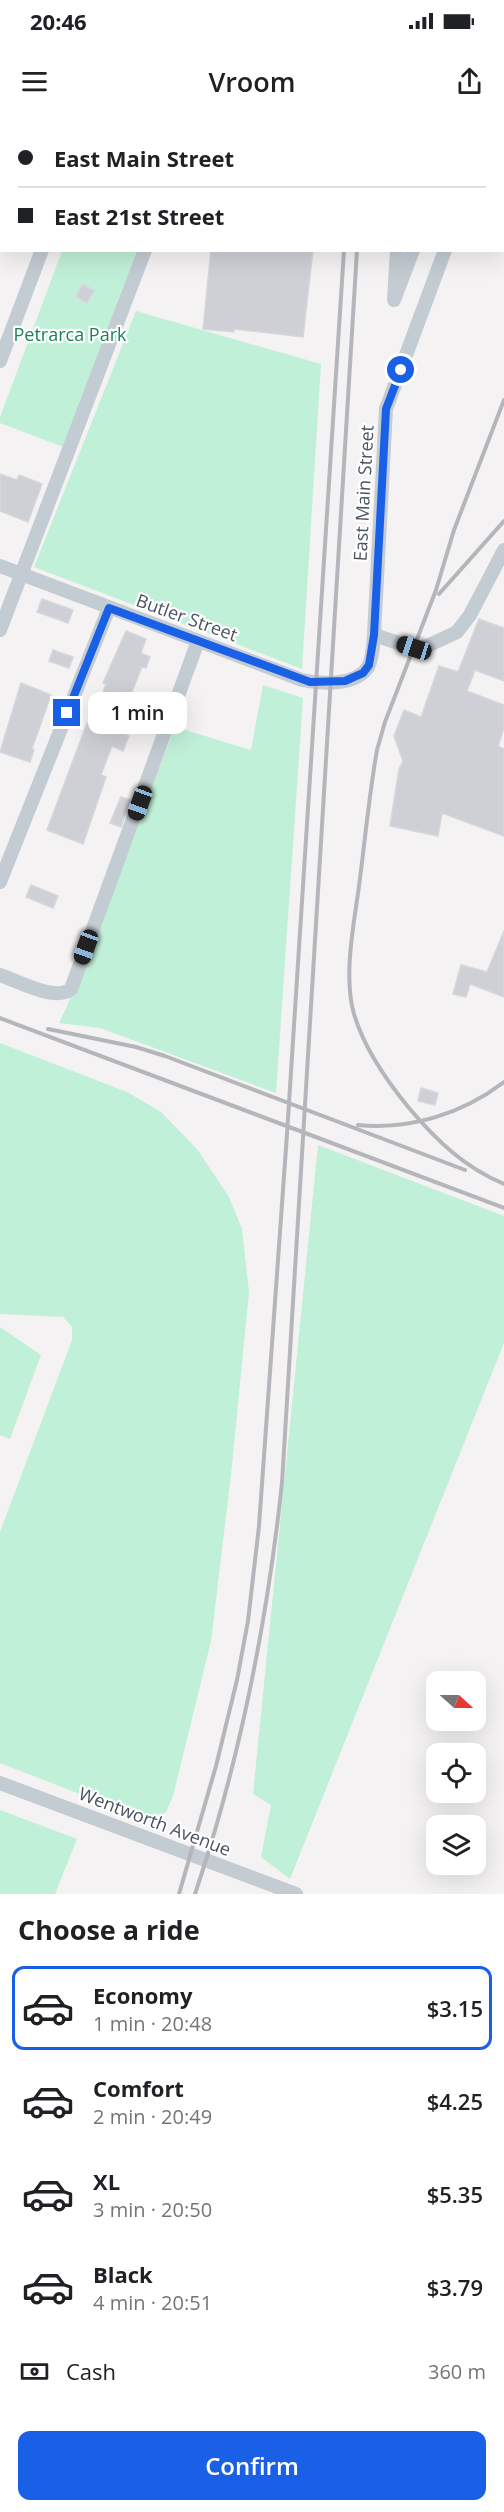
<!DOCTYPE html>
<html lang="en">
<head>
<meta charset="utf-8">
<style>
  :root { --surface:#fff; --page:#f6f6f6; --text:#202124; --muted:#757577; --line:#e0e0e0; --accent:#1a60e6 }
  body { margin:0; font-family:"Open Sans",sans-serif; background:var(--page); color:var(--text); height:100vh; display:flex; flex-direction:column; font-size:22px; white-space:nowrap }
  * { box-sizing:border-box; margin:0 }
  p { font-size:20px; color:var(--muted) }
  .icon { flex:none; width:33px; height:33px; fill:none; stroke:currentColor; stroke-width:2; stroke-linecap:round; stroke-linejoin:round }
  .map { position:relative; height:1774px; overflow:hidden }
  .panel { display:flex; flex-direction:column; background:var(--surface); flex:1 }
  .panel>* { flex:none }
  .hud { position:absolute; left:0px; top:0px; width:504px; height:132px; box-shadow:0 6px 24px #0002; display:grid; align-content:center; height:132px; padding:0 18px; background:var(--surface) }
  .needle { width:39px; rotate:111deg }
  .tools { position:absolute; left:426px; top:1551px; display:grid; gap:12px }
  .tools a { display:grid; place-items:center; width:60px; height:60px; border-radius:12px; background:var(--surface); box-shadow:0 6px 24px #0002; font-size:30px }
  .end { position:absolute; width:27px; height:27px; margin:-14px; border:8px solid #1a60e6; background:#fff; box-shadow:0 0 0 3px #fff }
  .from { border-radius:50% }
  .bubble { position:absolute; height:42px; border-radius:12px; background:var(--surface); box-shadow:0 6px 24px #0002; font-size:20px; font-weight:600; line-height:42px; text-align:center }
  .car { position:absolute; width:18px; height:36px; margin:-18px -9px; border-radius:8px; box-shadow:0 0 4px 2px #0007; background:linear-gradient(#222 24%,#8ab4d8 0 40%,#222 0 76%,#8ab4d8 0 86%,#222 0) }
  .hud b { display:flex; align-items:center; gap:21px; height:57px; font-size:22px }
  .hud b+b { border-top:2px solid var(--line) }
  .hud i { width:15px; height:15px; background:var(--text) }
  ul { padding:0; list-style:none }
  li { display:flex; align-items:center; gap:18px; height:84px; margin:0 12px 9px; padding:0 6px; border:3px solid transparent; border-radius:12px }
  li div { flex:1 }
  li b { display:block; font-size:22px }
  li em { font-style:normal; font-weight:600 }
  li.current { border-color:var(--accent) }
  li>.icon { width:54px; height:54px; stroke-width:1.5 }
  h2 { padding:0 18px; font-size:27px; line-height:72px }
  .pay { display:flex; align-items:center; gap:15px; height:66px; padding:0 18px; font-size:22px }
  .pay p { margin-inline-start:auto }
  .action { display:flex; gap:12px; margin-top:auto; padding:12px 18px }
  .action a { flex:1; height:69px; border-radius:12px; background:var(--accent); color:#fff; font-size:24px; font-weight:600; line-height:69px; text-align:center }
  .status { display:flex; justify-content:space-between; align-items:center; height:42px; padding:0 30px; background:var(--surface); direction:ltr }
  .status svg { height:16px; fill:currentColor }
  header { display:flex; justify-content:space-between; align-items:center; height:78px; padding:0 18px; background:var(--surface); font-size:27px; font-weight:600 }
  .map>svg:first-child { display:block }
  .green { fill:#c1f0d8 }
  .building { fill:#ced0d6; stroke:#d6d7dd; stroke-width:1.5 }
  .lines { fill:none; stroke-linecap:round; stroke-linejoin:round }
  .minor { stroke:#c3cbd3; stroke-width:14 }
  .rail { stroke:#b4b6bc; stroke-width:4 }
  .route { stroke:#1a60e6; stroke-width:8 }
  .labels { text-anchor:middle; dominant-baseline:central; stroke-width:4.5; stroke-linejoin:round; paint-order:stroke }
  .park-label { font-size:18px; fill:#188357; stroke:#fff }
  .street-label { font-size:18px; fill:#495360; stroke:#fff }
</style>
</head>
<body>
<div class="status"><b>20:46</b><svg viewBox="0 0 49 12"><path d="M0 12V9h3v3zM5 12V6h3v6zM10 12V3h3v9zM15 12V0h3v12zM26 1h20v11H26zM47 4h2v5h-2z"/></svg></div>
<header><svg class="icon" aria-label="menu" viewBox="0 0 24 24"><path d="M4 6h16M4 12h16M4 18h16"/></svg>Vroom<svg class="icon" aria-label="share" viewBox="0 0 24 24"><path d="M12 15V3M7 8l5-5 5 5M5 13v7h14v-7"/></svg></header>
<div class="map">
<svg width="504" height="1774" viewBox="0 0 504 1774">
  <rect width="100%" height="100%" fill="#f4f2f2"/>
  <path class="green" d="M62,131H140L66,328L0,303V297Z
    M136,191L321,244L302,549L34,447Z
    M263,565L303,578L276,973L100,908L59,903L67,886L175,607L251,630Z
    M0,923L127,972L161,992L197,1029L229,1077L242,1109L249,1172L231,1355L211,1521L173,1676L166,1692L149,1701L0,1643V1412L72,1220V1207L63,1197L0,1194Z
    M318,1025L504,1096V1223L290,1759L261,1737L271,1685L253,1674Z
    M0,1207L41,1235L10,1319L0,1315Z
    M0,1690L77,1719L55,1774H0Z"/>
  <path class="building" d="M211,130H313L303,217L234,209V212L203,209Z
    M83,164L94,171L87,183L76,176Z
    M0,354L17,360L19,355L42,364L28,402L0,391Z
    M42,479L73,490L68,503L37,492Z
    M479,499L504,508V561L475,550L467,571L504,585V608L498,626L504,629V716L442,693L438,716L390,706L399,649L403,641L394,616L404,590L421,597L439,546L458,552Z
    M126,511L146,519L141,533L150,537L146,548L142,547L131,574L134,576L129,588L101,577L106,564L103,563Z
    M53,530L73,537L69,548L49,541Z
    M21,563L51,575L32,629L34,630L30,642L0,632Z
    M87,603L116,614L117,611L129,616L123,631L112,626L101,655L106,657L83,724L47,710Z
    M121,677L130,680L121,707L110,703Z
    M31,765L58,776L53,788L26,777Z
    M504,811V877L470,864L466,877L453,874L461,845L487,852Z
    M421,968L438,973L435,985L418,981Z"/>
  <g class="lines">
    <path class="minor" d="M91,2L92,0
      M404,2V0
      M424,2L425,0
      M461,2V0
      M494,2L495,0
      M0,43H2
      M397,130L394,180L413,130
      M0,241L42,130
      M0,446L302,560C321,564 356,566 368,547C373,538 373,525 374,515L386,289L445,130
      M0,510L145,130
      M374,515L414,528L425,527L457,512L470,495L504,430
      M0,762L109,488
      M0,855C18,861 55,882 71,869L198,521
      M0,1663L296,1774"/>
    <path class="rail" d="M353,2L354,0
      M364,2L365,0
      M504,280L454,410L436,470L385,602L377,630C369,675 365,721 359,766C354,804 343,856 354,894C364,928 386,960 409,988C437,1021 464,1047 504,1064
      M439,474L504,401
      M0,898L504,1088
      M48,909L136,927L165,936L465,1050
      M358,1005C410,1010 462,994 504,962
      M179,1774L216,1646L237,1560L248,1501L259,1406L287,1014L344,130
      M195,1774C240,1640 267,1503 282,1363L357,130"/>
  </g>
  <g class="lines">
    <path class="route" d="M67,593L109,488L310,562L345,561L363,553L369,545L374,515L386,289L401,250"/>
  </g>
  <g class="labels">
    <g class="park-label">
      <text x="70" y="214">Petrarca Park</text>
    </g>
    <g class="street-label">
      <text transform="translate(363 373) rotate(-87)">East Main Street</text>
      <text transform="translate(187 497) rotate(20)">Butler Street</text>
      <text transform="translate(155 1701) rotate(21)">Wentworth Avenue</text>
    </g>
  </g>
</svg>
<div class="tools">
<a><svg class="needle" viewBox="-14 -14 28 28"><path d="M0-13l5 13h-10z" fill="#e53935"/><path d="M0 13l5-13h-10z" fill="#757577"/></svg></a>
<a><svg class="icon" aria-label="locate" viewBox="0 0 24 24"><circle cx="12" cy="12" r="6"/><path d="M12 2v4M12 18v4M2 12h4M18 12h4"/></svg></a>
<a><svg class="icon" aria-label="layers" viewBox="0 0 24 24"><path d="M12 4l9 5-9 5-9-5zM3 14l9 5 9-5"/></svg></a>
</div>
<i class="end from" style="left:401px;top:250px"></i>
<i class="end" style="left:67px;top:593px"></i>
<div class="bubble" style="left:88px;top:572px;width:99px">1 min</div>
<i class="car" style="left:414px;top:528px;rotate:288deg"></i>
<i class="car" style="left:140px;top:683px;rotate:200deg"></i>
<i class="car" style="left:86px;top:827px;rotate:200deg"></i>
<div class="hud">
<b><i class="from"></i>East Main Street</b>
<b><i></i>East 21st Street</b>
</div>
</div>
<section class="panel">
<h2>Choose a ride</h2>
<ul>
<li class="current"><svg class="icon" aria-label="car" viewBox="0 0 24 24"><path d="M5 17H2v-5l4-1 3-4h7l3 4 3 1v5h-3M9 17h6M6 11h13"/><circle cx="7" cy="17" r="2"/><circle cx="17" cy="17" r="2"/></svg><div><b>Economy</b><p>1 min · 20:48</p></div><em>$3.15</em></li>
<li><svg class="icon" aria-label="car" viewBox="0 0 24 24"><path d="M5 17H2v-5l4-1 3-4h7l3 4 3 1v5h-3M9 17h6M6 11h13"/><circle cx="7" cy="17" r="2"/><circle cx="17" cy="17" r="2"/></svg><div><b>Comfort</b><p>2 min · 20:49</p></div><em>$4.25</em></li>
<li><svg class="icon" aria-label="car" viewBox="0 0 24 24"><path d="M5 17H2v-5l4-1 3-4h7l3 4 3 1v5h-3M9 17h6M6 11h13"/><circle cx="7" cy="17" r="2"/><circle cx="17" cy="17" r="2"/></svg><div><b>XL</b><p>3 min · 20:50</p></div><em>$5.35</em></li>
<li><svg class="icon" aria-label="car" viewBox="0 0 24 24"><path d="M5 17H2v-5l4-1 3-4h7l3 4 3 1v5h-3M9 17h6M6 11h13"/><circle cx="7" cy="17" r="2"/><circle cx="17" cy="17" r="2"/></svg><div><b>Black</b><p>4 min · 20:51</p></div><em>$3.79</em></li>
</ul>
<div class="pay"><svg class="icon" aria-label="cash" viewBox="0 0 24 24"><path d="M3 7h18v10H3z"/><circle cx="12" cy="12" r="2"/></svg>Cash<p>360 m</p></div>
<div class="action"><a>Confirm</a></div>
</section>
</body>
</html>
